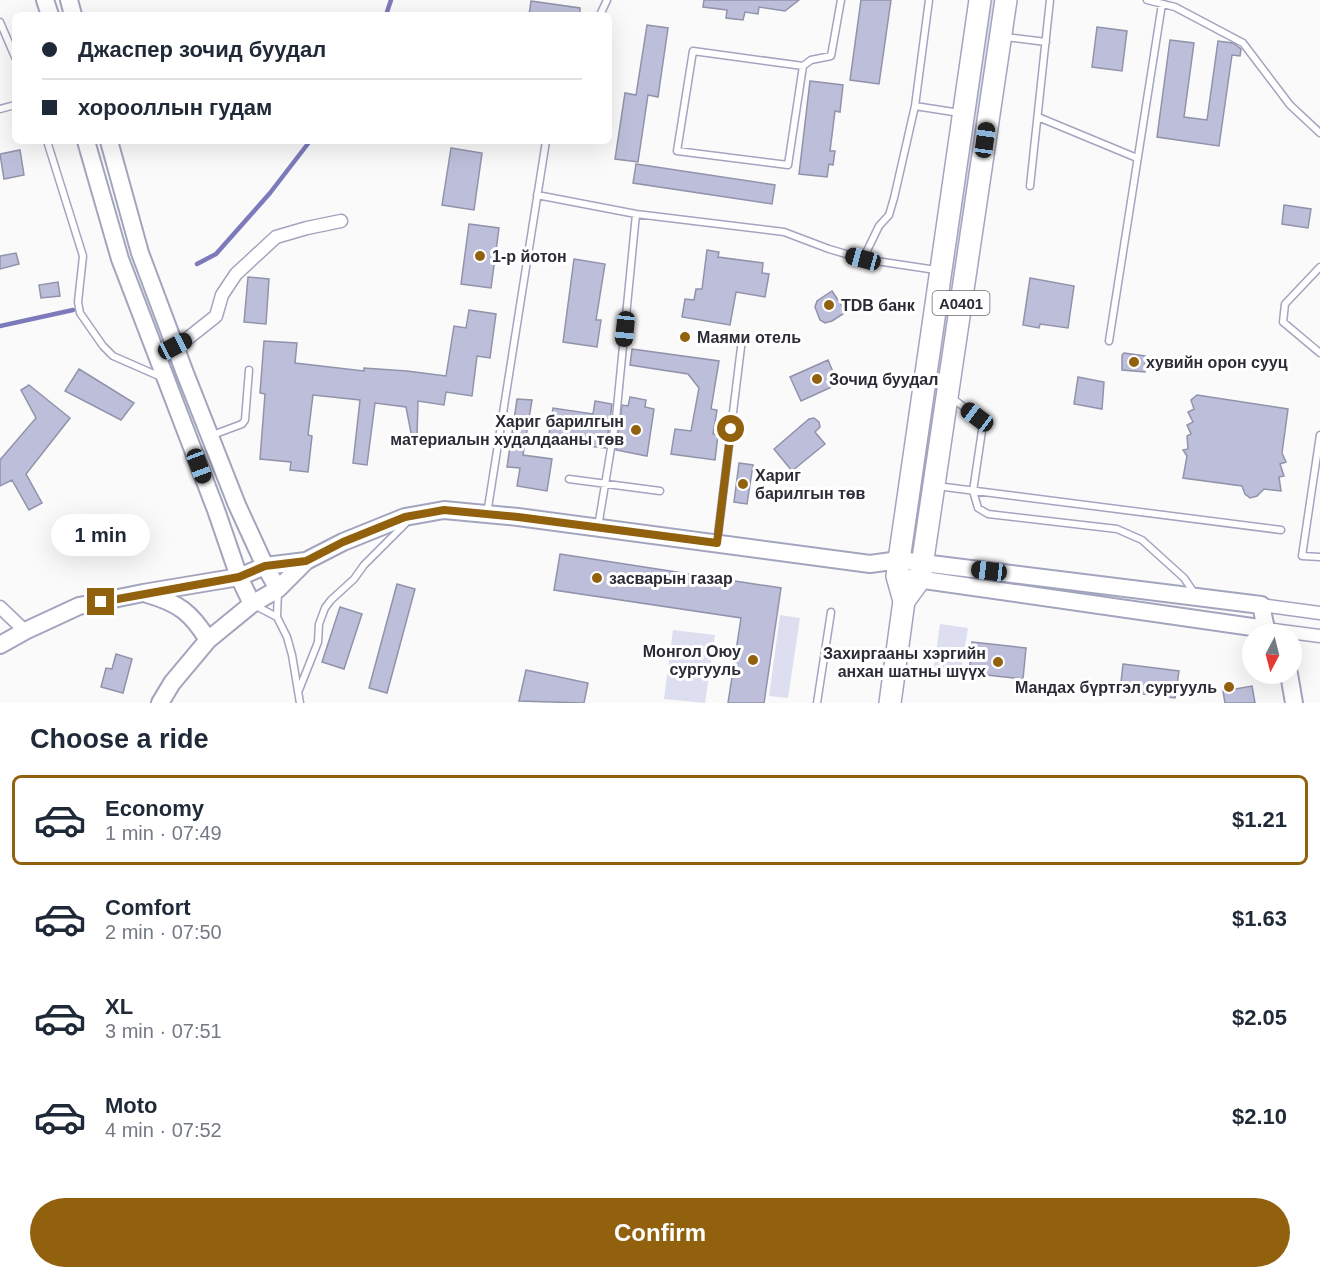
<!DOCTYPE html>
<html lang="en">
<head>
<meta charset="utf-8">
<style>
  :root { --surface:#fff; --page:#f2f2f3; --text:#1f2937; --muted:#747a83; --line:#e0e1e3; --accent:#91610e }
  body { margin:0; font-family:Arial,sans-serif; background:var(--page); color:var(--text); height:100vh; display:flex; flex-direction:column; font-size:22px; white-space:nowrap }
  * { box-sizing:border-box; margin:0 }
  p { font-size:20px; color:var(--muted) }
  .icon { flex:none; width:33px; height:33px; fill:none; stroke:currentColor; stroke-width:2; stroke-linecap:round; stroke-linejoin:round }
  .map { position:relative; height:703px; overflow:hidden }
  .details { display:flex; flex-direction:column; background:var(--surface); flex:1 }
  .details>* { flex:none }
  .guide { position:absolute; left:12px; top:12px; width:600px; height:132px; border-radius:9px; box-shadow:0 6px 24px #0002; display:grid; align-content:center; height:132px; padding:0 30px; background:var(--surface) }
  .needle { width:39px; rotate:187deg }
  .controls { position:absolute; left:1242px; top:624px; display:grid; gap:12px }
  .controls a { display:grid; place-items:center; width:60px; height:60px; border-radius:50%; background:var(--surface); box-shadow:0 6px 24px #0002; font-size:30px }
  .end { position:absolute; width:27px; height:27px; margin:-14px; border:8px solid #91610e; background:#fff; box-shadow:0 0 0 3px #fff }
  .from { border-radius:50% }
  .bubble { position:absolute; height:42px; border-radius:21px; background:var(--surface); box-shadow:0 6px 24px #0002; font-size:20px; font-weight:700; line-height:42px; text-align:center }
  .car { position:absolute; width:18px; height:36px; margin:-18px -9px; border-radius:8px; box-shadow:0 0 4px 2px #0007; background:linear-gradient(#222 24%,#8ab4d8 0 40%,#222 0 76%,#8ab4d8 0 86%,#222 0) }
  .guide b { display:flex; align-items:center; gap:21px; height:57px; font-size:22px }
  .guide b+b { border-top:2px solid var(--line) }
  .guide i { width:15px; height:15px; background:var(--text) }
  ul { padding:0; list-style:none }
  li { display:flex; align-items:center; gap:18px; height:90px; margin:0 12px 9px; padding:0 18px; border:3px solid transparent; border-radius:9px }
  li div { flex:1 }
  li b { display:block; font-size:22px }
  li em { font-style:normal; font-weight:700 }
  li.on { border-color:var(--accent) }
  li>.icon { width:54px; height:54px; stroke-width:1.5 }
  h2 { padding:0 30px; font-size:27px; line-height:72px }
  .action { display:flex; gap:12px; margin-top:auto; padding:12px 30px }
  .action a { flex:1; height:69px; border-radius:36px; background:var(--accent); color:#fff; font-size:24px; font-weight:700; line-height:69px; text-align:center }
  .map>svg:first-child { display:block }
  .green { fill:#dddef0 }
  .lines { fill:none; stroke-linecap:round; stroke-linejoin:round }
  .stream { stroke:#7c7abb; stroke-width:4.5 }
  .building { fill:#bdbed9; stroke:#9192ab; stroke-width:1.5 }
  .lane-casing { stroke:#a3a5bf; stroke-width:9 }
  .street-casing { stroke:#a3a5bf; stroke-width:15 }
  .secondary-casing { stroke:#a3a5bf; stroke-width:20 }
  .highway-casing { stroke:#a3a5bf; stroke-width:24 }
  .lane { stroke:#fff; stroke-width:6 }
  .street { stroke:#fff; stroke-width:12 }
  .secondary { stroke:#fff; stroke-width:16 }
  .highway { stroke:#fff; stroke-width:21 }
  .route { stroke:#91610e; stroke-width:8 }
  .poi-dot { fill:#91610e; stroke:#fff; stroke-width:2 }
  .labels { text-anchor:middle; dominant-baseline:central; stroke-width:6; stroke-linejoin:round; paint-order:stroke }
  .shield { fill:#fff; stroke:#6b6b73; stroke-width:1.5 }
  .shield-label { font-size:15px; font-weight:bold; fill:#2c2c37 }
  .poi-label { font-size:16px; font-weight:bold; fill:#2c2c37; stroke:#fff; text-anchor:start }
</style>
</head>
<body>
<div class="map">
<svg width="1320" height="703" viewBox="0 0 1320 703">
  <rect width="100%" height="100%" fill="#fafafa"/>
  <path class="green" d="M988,0H998L921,523L912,521Z
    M780,615L800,618L788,698L769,696Z
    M940,624L968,628L961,671L934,667Z
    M673,630L715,635L705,703L664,699Z"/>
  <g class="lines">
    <path class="stream" d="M386,15L391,0
      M197,264L216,254L270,193L310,141
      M0,326L73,310"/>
  </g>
  <path class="building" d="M704,0H799L785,11L759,7L758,14L745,12L743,20L726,18L727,10L703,7Z
    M861,0H891L879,84L850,80Z
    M531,1L580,8V15H529Z
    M647,25L668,28L658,97L648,95L638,162L615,159L625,93L636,95Z
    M1097,27L1127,31L1122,71L1092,67Z
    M1170,40L1194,43L1184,117L1207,120L1218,41L1233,43L1241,49L1240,56L1232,55L1219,146L1157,137Z
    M810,81L843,85L840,112L835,111L830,151H835L833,165L829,164L827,177L799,174Z
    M451,148L482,153L474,210L442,205Z
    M20,150L24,175L4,179L0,154Z
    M636,164L775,185L772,204L633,183Z
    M1284,205L1311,209L1308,228L1282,224Z
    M469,224L499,228L491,288L461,284Z
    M707,250L719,252L718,257L763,263L762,273L769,274L765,297L736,292L730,325L682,317L685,299L694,300L696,289H702Z
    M16,253L19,264L0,269V256Z
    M574,259L605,264L596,320H601L597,347L563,342Z
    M248,277L269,279L266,324L244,322Z
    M1030,278L1074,286L1068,328L1040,324L1039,328L1023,325Z
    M58,282L60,296L41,298L39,285Z
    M832,291L846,312L832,321L825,323L820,320L815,307L817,301Z
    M469,310L496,314L490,358L477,356L472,396L446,392L444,405L418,401L417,438H412L406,407L375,403L367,465L353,463L360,400L313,395L308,435L312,436L308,472L290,470L291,462L260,459L265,394L260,393L264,341L297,343L295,363L364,371V368L407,371L446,376L454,326L466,328Z
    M632,349L719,361L711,409L717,410L713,434L718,435L715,460L671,454L675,429L691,431L699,388L688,374L630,365Z
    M1124,353L1145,356V372L1122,370V355Z
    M828,360L838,384L801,401L790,377Z
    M79,369L134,403L121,420L65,391Z
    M1078,377L1104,382L1102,409L1074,404Z
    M29,385L70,418L26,474L42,503L29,510L12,480L0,486V460L36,418L21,390Z
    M1197,395L1288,409L1282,453L1286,462L1280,464L1284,476L1279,477L1281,491L1264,489L1257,496L1250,498L1245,494L1242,486L1183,478L1187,456L1183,450L1188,449L1187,436L1191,434L1187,425L1193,422L1188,412L1194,409L1191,400Z
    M630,397L646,400L645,407L654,409L647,456L616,450L622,405L628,406Z
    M517,399L532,400L523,455L552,459L547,491L517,486L520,468L507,467Z
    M595,401L612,404L606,448L588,446L589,440L549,434L553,408L593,414Z
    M814,418L819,422L820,427L815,432L825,444L792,471L774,449L809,419Z
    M739,463L753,465L747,504L734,502Z
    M560,554L781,588L764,703H728L741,618L554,590Z
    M397,584L415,589L387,693L369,688Z
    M340,607L362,614L344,669L322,662Z
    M972,642L1026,648L1023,679L969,673Z
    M116,654L132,659L123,693L101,687L106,668L112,669Z
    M1123,664L1179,671L1175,698L1120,691Z
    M526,670L588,683L584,703L519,701Z
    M1252,686L1255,703H1225L1223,691Z"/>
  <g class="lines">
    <g class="lane-casing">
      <path id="lane" d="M1147,0L1175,7L1243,43L1290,105L1320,133
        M600,15L607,0
        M0,22L15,57
        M1005,37L1046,42
        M803,66L693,51L677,151L788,165L803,66L811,60L831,56L841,0
        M915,106L960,113
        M0,109L15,105
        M1038,117L1137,158
        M47,141L83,256L78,302L80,313L103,346L113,356L161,377
        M1030,186L1050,0
        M537,195L636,214L784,232L829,249L863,259L936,270
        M863,259L879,226L889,215L894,198L915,106L929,0
        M1320,267L1285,304L1283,322L1320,353
        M1109,341L1162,4
        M952,398L977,417L983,424L973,491L978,508L988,514L1117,529L1142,540L1184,578L1195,594
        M1320,435L1302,556L1320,557
        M210,436L242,424L245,420L249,370
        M569,479L660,491
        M937,486L1281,530
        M487,514L546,141
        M598,527L616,418L636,214
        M717,543L742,339
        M278,590L277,617L287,637L292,655L300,703
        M254,605L277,617
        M299,690L318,642L319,624L325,608L331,600L354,579L364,565L405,524
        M817,703L831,612"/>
    </g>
    <g class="street-casing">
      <path id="street" d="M175,346L187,339L216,316L222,295L236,274L276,237L307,228L341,221
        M1261,605L1320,613
        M0,607L25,631
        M1266,629L1320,636"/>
    </g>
    <g class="secondary-casing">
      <path id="secondary" d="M45,0L50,15
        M69,0L73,15
        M86,141L120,259L216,510L239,577L252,604
        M109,141L140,253L185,373L237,505L265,566L278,589
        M910,578L1266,629
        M147,594C178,603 191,612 208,640
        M0,645L25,631L79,606L143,593L239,577L265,566L306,561
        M1289,674L1294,703
        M160,703L172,683L208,640L252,604L278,589L306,561L343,542L405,517L444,510L518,517L870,564L899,560L1261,605L1266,629L1269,634"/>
    </g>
    <g class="highway-casing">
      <path id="highway" d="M904,601L920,579L1006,0
        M890,703L904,601L897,576L899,560L980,0"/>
    </g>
    <use href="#lane" class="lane"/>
    <use href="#street" class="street"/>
    <use href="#secondary" class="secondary"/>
    <use href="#highway" class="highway"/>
  </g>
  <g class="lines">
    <path class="route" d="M101,602L239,577L265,566L306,561L343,542L405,517L444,510L518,517L717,543L731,429"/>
  </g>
  <g class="poi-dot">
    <circle cx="480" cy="256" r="6"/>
    <circle cx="829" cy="305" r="6"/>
    <circle cx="685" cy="337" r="6"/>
    <circle cx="1134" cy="362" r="6"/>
    <circle cx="817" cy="379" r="6"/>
    <circle cx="636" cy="430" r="6"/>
    <circle cx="743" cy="484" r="6"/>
    <circle cx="597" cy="578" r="6"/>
    <circle cx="753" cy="660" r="6"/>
    <circle cx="998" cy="662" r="6"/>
    <circle cx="1229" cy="687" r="6"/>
  </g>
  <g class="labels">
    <rect class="shield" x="932.5" y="291" width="57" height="24" rx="4.5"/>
    <g class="shield-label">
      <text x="961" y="303">A0401</text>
    </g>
    <g class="poi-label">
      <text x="492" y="256">1-р йотон</text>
      <text x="841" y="305">TDB банк</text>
      <text x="697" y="337">Маями отель</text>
      <text x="1146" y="362">хувийн орон сууц</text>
      <text x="829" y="379">Зочид буудал</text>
      <text x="624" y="421" text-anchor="end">Хариг барилгын<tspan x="624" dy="18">материалын худалдааны төв</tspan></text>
      <text x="755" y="475">Хариг<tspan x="755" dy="18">барилгын төв</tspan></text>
      <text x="609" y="578">засварын газар</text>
      <text x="741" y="651" text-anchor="end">Монгол Оюу<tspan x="741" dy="18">сургууль</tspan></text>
      <text x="986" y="653" text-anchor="end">Захиргааны хэргийн<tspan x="986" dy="18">анхан шатны шүүх</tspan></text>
      <text x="1217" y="687" text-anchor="end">Мандах бүртгэл сургууль</text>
    </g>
  </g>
</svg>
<div class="controls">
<a><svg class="needle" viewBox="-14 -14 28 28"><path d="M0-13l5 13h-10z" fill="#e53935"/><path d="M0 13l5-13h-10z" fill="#747a83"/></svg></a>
</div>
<i class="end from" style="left:731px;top:429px"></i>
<i class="end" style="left:101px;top:602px"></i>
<div class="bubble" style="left:51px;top:514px;width:99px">1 min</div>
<i class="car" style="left:985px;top:140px;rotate:8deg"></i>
<i class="car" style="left:863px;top:259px;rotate:285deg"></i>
<i class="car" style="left:625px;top:329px;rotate:186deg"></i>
<i class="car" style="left:175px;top:346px;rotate:62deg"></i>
<i class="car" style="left:977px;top:417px;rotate:307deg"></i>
<i class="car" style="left:199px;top:466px;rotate:159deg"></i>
<i class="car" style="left:989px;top:571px;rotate:277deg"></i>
<div class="guide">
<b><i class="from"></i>Джаспер зочид буудал</b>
<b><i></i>хорооллын гудам</b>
</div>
</div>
<section class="details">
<h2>Choose a ride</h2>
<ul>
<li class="on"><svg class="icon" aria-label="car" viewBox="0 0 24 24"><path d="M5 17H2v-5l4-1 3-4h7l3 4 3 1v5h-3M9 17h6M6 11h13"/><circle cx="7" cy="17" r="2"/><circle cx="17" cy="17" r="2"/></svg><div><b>Economy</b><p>1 min · 07:49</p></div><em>$1.21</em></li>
<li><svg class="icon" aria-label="car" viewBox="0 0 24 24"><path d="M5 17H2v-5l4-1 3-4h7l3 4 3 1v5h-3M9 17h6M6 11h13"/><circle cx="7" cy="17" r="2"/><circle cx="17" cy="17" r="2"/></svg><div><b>Comfort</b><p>2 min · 07:50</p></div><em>$1.63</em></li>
<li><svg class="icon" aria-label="car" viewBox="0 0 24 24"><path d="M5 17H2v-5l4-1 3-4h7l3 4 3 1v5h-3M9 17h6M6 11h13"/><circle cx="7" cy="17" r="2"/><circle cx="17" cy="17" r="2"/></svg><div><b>XL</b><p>3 min · 07:51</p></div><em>$2.05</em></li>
<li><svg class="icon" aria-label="car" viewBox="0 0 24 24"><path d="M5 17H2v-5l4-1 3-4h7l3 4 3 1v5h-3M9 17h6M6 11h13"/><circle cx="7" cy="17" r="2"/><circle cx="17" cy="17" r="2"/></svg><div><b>Moto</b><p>4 min · 07:52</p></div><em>$2.10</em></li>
</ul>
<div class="action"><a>Confirm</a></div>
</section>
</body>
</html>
